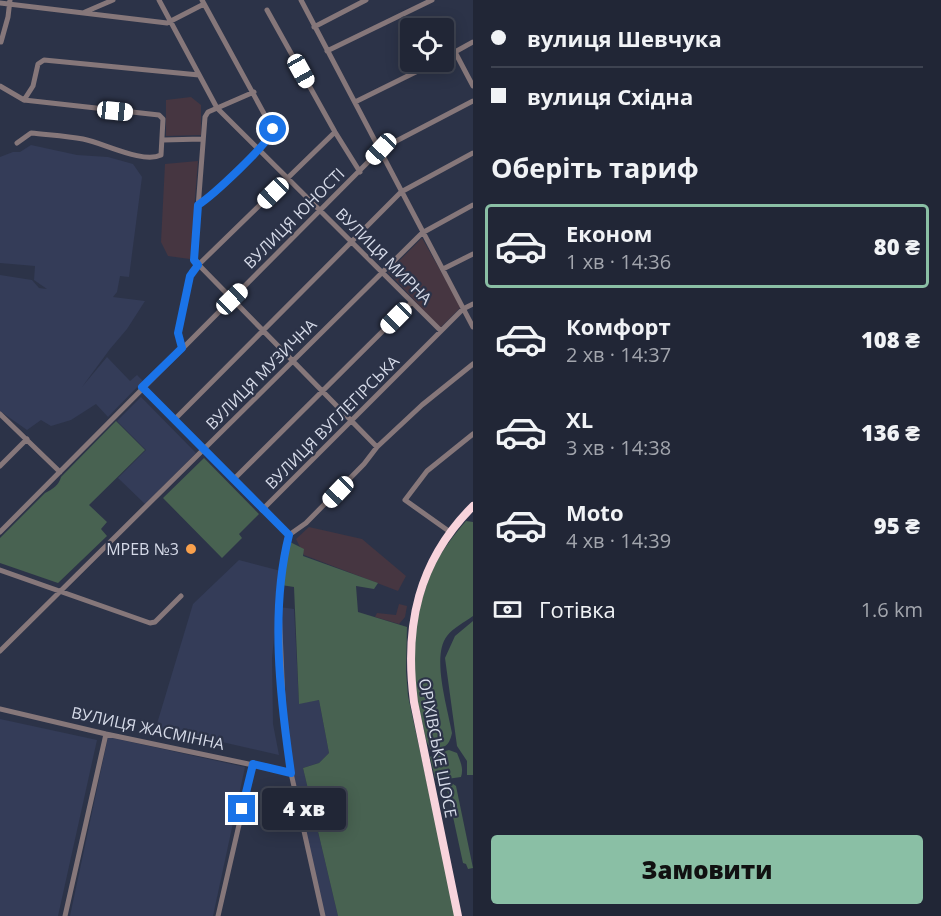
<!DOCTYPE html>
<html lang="uk">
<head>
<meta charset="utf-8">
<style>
  :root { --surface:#212636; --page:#292e3e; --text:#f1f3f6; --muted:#a2a5ad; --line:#3e4351; --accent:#8abfa5 }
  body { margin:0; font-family:"Open Sans",sans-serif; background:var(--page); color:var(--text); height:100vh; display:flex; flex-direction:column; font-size:22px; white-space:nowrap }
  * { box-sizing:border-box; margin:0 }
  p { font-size:20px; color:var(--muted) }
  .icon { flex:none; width:33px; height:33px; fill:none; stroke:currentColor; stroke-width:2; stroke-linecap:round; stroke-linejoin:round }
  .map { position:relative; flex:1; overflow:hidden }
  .drawer { display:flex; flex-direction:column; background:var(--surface); width:468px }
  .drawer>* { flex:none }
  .hud { display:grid; align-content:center; height:132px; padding:0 18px; background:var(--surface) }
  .fabs { position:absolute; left:400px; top:18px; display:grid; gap:12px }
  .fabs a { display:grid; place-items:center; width:54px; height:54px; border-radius:6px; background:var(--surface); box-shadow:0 3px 15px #0003,0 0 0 2px var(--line); font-size:30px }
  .end { position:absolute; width:27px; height:27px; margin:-14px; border:8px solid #1a73e8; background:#fff; box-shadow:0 0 0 3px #fff }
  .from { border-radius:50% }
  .bubble { position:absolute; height:42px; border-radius:6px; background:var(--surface); box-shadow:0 3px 15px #0003,0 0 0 2px var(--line); font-size:20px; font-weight:800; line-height:42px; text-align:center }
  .car { position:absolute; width:18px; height:36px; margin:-18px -9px; border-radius:8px; box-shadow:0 0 4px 2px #0007; background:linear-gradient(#fff 24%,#345 0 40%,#fff 0 76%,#345 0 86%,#fff 0) }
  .hud b { display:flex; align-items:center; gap:21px; height:57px; font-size:22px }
  .hud b+b { border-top:2px solid var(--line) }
  .hud i { width:15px; height:15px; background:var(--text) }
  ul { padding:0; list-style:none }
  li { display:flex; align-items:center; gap:18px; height:84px; margin:0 12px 9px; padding:0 6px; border:3px solid transparent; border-radius:6px }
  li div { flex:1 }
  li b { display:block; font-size:22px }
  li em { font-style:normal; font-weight:800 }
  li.selected { border-color:var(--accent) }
  li>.icon { width:54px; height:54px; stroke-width:1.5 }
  h2 { padding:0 18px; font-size:27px; line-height:72px }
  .pay { display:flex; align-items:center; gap:15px; height:66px; padding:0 18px; font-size:22px }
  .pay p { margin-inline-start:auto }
  .action { display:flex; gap:12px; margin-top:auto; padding:12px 18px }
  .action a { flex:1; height:69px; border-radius:6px; background:var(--accent); color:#111; font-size:24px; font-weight:800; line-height:69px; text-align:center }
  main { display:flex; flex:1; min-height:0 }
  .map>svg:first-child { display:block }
  .commercial { fill:#463641 }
  .built { fill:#343c58 }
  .green { fill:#486251 }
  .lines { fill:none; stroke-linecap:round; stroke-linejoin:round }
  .minor { stroke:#86777a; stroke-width:5 }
  .highway { stroke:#f8d4dc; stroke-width:8 }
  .route { stroke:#1a73e8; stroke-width:8 }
  .poi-dot { fill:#f9a04c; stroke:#2c3348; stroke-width:2 }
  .labels { text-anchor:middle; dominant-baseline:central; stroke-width:4.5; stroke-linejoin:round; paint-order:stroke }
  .street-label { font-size:16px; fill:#d5dae8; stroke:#2c3348 }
  .poi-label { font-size:16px; fill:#d5dae8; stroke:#2c3348; text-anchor:end }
</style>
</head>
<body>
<main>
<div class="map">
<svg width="473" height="916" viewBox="0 0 473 916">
  <rect width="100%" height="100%" fill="#2c3348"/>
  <path class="commercial" d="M191,97L201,105V135L166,136V100Z
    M198,161L190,259L168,256L161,242L165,164Z
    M422,238L461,307L440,328L388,272Z
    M309,527L362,539L406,576L398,591L304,555L296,539Z
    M399,604L407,606L405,617L399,624L375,617L377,613L396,615Z"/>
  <path class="built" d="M31,145L77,155L108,157L133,164L142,177L129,277L120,276L117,292L113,297L145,301L127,329L110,349L82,387L107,357L130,381L137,375L143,381L108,417L96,404L71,420L51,426L41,420L27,430L0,411V275L32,280L39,288L47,289L34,280L35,266L0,263V157L13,152H20Z
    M141,397L196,453L145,504L118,478L146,450L117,421Z
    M239,560L281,571L272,658L273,724L279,755L156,727L193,604Z
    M279,607L294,609L299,703L319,700L329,753L319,763L303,768L338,916H323L291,773L284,725Z
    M0,719L97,740L58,916H0Z
    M108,737L245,767L213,916H70Z"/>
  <path class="green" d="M116,421L145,450L89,505L107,522L101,529L107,536L58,583L0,563V538L45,493C53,489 59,485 61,477Z
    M204,458L259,514L239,534L242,538L222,558L163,498Z
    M466,521L473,522V616C465,622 453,628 447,636C431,656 448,709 452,733C449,747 444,748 431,750L426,740C422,717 414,694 413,671C411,640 421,594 434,567C442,550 454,535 466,521Z
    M288,541L304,549L303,556L378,583L374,589L356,586L358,612L407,627L406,671L408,696L456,916H338L303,768L319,763L329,753L319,700L299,704L294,587L281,585Z
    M473,621V775H467V761L457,746L445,658L455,636Z
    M449,750L457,753C460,761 464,768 461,777L440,780L435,778L430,757L435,754Z
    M453,784L456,786L473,868L468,869L466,864L463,863L447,789L448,785Z"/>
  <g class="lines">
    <path class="minor" d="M159,0L217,108L441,331
      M301,0L473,327
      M0,3L167,23L204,4
      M267,10L335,132L360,172
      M85,12L113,0
      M314,27L366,0
      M1,42L8,17L10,0
      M327,51L432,0
      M455,52L473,86
      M444,58L473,42
      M0,86L24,100L159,115L163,119L161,155C143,164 104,143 83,139C66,136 48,135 31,133L17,143
      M254,92L208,112L205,117L194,260L377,447
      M24,100L33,86L38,64L44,60L199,75
      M355,102L436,62
      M163,140L202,139
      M198,205C226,186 250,158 273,133V130L202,0
      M443,269L473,254
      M182,348L178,333L192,271L335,132
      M142,387L289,535
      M0,414L60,472
      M174,420L401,192L473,153
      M0,466L27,439
      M233,480L411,303
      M262,510L463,309L473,304
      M0,532L381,149L473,101
      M450,532L405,500L427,471L473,434
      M289,535L282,571L279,607L284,725L291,773L323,916
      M289,535L306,523L364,464L377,447L422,405L473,364
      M0,570L150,623L155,622L181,596
      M0,651L422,233L473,205
      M0,709L106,734L291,773
      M65,916L106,734
      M218,916L253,764"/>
    <path class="highway" d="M458,916L414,702C404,626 418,561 473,506"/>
  </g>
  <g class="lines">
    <path class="route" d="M242,809L253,764L291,773C280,697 270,610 289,535L142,387L182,348L178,333L190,276L198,265L194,260L198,205C212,196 270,143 273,129"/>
  </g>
  <circle class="poi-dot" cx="191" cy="549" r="6"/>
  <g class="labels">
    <g class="street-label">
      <text transform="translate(294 218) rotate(-45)">ВУЛИЦЯ ЮНОСТІ</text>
      <text transform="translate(384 256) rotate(45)">ВУЛИЦЯ МИРНА</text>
      <text transform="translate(261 374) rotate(-45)">ВУЛИЦЯ МУЗИЧНА</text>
      <text transform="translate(332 422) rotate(-45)">ВУЛИЦЯ ВУГЛЕГІРСЬКА</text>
      <text transform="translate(148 728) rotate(12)">ВУЛИЦЯ ЖАСМІННА</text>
      <text transform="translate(438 748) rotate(79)">ОРІХІВСЬКЕ ШОСЕ</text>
    </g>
    <g class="poi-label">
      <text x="179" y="549">МРЕВ №3</text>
    </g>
  </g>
</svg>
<div class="fabs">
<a><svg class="icon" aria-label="locate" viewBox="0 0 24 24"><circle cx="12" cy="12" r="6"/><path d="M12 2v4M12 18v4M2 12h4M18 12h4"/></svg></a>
</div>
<i class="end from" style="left:273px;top:129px"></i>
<i class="end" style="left:242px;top:809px"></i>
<div class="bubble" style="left:262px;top:788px;width:84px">4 хв</div>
<i class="car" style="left:301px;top:71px;rotate:151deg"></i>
<i class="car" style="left:115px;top:111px;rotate:96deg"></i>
<i class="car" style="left:381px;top:149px;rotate:223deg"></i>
<i class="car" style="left:273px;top:193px;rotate:226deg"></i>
<i class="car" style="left:232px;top:299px;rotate:46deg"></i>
<i class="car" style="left:396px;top:318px;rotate:225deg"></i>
<i class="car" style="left:338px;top:492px;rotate:224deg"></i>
</div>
<section class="drawer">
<div class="hud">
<b><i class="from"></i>вулиця Шевчука</b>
<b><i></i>вулиця Східна</b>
</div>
<h2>Оберіть тариф</h2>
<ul>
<li class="selected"><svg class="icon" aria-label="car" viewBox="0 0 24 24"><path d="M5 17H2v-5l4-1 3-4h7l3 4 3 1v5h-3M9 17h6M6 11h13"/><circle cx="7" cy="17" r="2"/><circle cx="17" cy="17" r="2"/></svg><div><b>Економ</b><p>1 хв · 14:36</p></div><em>80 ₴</em></li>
<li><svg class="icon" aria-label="car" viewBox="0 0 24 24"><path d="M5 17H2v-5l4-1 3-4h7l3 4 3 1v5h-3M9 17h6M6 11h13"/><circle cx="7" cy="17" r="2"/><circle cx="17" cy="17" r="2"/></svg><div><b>Комфорт</b><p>2 хв · 14:37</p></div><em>108 ₴</em></li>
<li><svg class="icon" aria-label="car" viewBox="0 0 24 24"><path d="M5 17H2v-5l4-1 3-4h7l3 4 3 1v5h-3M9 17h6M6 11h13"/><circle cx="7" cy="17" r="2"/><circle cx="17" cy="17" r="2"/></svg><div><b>XL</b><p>3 хв · 14:38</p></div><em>136 ₴</em></li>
<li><svg class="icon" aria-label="car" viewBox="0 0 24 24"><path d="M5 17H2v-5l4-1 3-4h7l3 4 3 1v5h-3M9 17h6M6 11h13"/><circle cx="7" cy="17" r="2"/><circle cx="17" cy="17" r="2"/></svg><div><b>Moto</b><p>4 хв · 14:39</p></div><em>95 ₴</em></li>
</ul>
<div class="pay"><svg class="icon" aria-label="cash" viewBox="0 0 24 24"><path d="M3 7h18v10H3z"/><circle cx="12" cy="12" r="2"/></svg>Готівка<p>1.6 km</p></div>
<div class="action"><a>Замовити</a></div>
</section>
</main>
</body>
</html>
